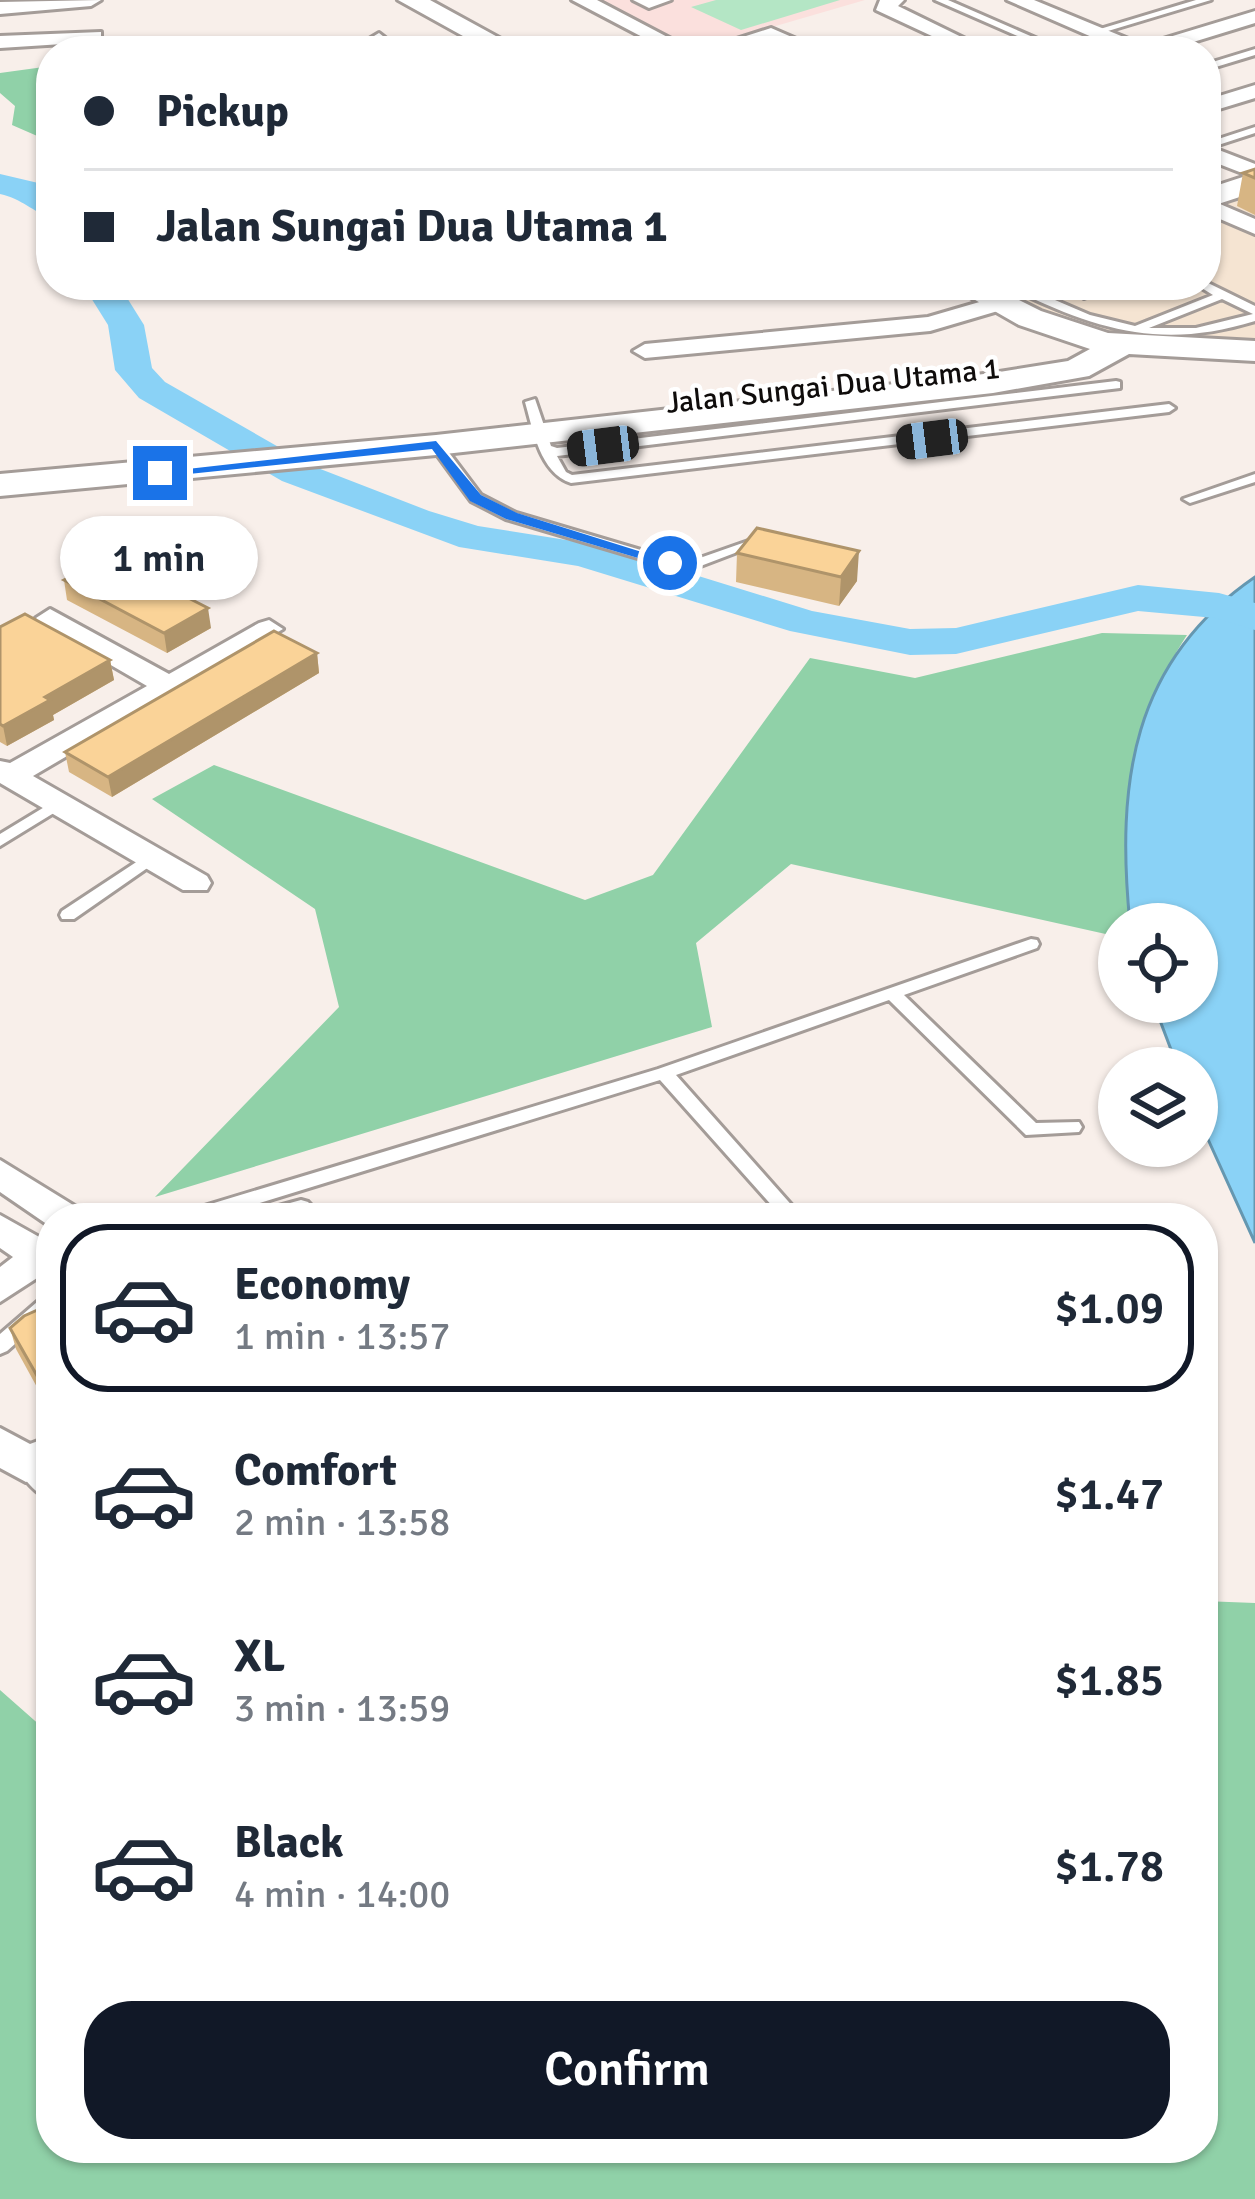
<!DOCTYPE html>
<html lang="en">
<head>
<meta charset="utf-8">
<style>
  :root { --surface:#fff; --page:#f6f6f7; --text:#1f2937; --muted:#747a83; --line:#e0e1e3; --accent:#111827 }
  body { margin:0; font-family:Signika,sans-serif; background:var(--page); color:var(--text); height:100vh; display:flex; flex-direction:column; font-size:45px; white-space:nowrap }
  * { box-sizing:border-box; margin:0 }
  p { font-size:39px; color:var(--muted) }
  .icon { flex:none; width:66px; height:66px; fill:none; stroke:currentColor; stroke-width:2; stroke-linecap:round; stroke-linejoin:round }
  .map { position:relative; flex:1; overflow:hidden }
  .sheet { position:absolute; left:36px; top:1203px; width:1182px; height:960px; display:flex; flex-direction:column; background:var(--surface); border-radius:48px; box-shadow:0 3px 9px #0004 }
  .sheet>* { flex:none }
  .banner { position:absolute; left:36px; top:36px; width:1185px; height:264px; border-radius:48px; box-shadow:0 3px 9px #0004; display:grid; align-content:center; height:264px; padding:0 48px; background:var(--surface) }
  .fabs { position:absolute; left:1098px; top:903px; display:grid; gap:24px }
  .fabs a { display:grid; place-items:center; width:120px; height:120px; border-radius:50%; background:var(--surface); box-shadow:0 3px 9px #0004; font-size:60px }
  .end { position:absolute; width:54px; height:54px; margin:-27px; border:15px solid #1a73e8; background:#fff; box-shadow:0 0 0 6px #fff }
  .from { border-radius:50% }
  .bubble { position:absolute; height:84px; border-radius:42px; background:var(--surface); box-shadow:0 3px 9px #0004; font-size:39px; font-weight:600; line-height:84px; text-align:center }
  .car { position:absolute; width:36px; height:72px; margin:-36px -18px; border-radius:15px; box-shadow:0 0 9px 3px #0007; background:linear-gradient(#222 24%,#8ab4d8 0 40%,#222 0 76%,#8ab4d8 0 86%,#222 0) }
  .banner b { display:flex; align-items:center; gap:42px; height:114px; font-size:45px }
  .banner b+b { border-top:3px solid var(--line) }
  .banner i { width:30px; height:30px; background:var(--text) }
  ul { padding:21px 0 0; list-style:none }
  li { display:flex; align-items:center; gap:36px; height:168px; margin:0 24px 18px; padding:0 24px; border:6px solid transparent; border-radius:48px }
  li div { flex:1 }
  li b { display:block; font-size:45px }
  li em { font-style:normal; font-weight:600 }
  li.current { border-color:var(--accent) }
  li>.icon { width:108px; height:108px; stroke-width:1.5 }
  .action { display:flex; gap:24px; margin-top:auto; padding:24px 48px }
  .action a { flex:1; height:138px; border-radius:48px; background:var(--accent); color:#fff; font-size:48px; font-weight:600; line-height:138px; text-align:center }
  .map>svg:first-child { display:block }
  .commercial { fill:#f5e4d2 }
  .medical { fill:#fbe0dd }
  .green { fill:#b4e6c5 }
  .forest { fill:#90d1a8 }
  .water { fill:#8ad2f6; stroke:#6597b0; stroke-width:3 }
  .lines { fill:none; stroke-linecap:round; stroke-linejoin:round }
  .river { fill:#8ad2f6; fill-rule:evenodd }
  .lane-casing { stroke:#a49c98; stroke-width:6 }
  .street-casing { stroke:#a49c98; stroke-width:6 }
  .secondary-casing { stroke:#a49c98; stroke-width:6 }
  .lane { fill:#fff; fill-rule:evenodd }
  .street { fill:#fff; fill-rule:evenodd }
  .secondary { fill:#fff; fill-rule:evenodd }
  .wall { fill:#d7b583 }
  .shaded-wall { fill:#af946a }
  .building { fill:#fad398; stroke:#af946a; stroke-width:3 }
  .route { fill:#1a73e8 }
  .labels { text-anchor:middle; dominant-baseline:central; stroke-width:9; stroke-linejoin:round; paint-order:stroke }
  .far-street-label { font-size:30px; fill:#0f0c0b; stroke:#fff }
</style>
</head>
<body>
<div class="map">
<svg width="1255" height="2199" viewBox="0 0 1255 2199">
  <rect width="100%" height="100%" fill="#f8efea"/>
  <path class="commercial" d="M1255,193V340L1115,333L1056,318L1016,296L1008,285H1206V210Z"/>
  <path class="medical" d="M594,0H865L697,49Z"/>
  <path class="green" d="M716,0H840L741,30L691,7Z"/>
  <path class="forest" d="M51,66V142L12,125L15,106L0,93V73Z
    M1102,633L1187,635C1125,731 1119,814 1130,924H1119V937L791,864L696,943L712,1027L155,1197L339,1007L315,909L152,799L214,765L585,900L653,875L810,658L915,678Z
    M1203,1601L1255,1603V2199H0V1690L51,1735V2148H1203Z"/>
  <path class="water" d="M1255,577V1243L1197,1115V1068H1178L1153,1002H1197V924H1130C1116,784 1131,662 1255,577Z"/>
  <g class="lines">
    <path class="river" d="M0,174L51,186V217C32,212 23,199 0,194Z
      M83,285H119L144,325L152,368L165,382L310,465L429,511L478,526L598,545L812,611L910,629L956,628L1138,585L1219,593L1255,603V630L1215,618L1138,611L956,654L910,655L790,631L578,566L459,547L282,481L139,398L115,370L108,325Z"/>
    <g class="lane-casing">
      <path id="lane" d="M633,0H671L649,8Z
        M935,0H948L1065,51H1052Z
        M1196,0H1211L1098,34L1090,32Z
        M1255,49V55L1206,70V64Z
        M1255,127V133L1206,149V143Z
        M1206,282L1255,306V321C1168,348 1106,333 1025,295L1021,285H1033L1034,291L1090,315L1135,326L1213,295L1197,285H1206ZM1222,299L1253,314L1196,328H1149Z
        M260,285H275L269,289Z
        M1098,285H1115L1084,298L1078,294Z
        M1116,381L1120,382V388L557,456L566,472L572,475L1169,404L1175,408L1169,412L571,483C540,473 533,430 525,402L535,399L551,446L557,448Z
        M436,441L441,442L481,495L516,513L671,559H697L754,539L761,543L698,567L665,566L506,519L471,501L430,445Z
        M1255,474V482L1190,503L1183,499Z
        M56,800L64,805L62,808L0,846V834Z
        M150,853L158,858L156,862L74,919H62L60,915L62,911Z
        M1031,939L1037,940L1039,944L1037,948L904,995L1036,1123L1079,1122L1082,1127L1079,1132L1026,1135L889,1000L676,1075L803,1218H783L660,1080L211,1218H179L181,1213L658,1069Z
        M301,1200L308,1202L323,1218H302L298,1215L286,1218H251L253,1213Z
        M51,1294V1312L7,1351L0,1354V1334L44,1296Z
        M26,1457L33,1459L51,1477V1500C37,1495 22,1478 16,1465L19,1459Z"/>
    </g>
    <g class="street-casing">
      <path id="street" d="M101,0L91,6L0,14V2Z
        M572,0H597L694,51H669Z
        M880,0H904L898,6L990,51H964L876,10Z
        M1007,0H1034L1143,45L1255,11V23L1164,51H1124Z
        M771,28L824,51C804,51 782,40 767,41C744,42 723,51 699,51Z
        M101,32V40L94,42L0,48V36Z
        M379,33L402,51H380L369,39Z
        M501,40L508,42V50L451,51Z
        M1255,85V98L1206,113V100Z
        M1206,145L1255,164V178L1206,159Z
        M1206,198L1255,219V234L1206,213Z
        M1000,296L1012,303L1008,308L930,331L645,358L633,351L645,344L928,317Z
        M50,609L169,674L259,623L269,620L283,629L33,776L207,876L211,883L207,890H183L0,783V761L10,763L147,686L40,624L36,618Z
        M0,1160L78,1208L84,1218H51V1227L0,1192Z
        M0,1215L41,1238L51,1235V1269L0,1302V1267L13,1257L0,1248Z
        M0,1428L30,1444L51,1436V1472L26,1482L0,1468Z"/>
    </g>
    <g class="secondary-casing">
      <path id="secondary" d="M398,0H430L523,51H490Z
        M1255,173V192L1206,208V189Z
        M949,285H989L1041,311L1108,333L1255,341V361L1129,354L1089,376L993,393L436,455L0,496V474L436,435L993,373L1068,361L1090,349L1019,325Z"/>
    </g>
    <use href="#lane" class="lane"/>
    <use href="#street" class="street"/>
    <use href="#secondary" class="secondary"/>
  </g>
  <path class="wall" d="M1255,169V215L1237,206L1243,173Z
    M737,553L857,581L839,606L736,582Z
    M64,580L211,628L167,653L67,600Z
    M0,627L110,660L114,680L53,715L54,720L7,746L0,742Z
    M317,653L319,673L112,797L69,772L65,752Z
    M51,1304V1408L49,1409L16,1349L10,1328Z"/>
  <path class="shaded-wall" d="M859,551L857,581L839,606L841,577Z
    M208,608L211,628L167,653L164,633Z
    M317,653L319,673L112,797L108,777Z
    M110,660L114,680L53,715L54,720L7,746L3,726L45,697Z
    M51,1385V1408L49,1409L44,1388Z"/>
  <path class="building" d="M1255,169V178L1243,173Z
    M757,528L859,551L841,577L737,553Z
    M108,557L208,608L164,633L64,580Z
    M25,614L110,660L45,697L50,700L3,726L0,724V627Z
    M274,631L317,653L108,777L65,752Z
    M268,1212L272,1218H254Z
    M51,1304V1385L44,1388L10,1328L24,1316Z"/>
  <path class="route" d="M436,441L481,495L517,513L677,563L665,566L506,519L470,501L432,449L160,477L152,473Z"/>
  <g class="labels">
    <g class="far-street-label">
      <text transform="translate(833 386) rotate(-6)">Jalan Sungai Dua Utama 1</text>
    </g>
  </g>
</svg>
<div class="fabs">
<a><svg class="icon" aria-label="locate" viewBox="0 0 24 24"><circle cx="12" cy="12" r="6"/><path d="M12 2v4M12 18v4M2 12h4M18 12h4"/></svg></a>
<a><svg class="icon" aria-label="layers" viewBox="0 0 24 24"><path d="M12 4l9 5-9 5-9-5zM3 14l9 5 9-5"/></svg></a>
</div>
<i class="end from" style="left:670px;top:563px"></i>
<i class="end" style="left:160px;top:473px"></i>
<div class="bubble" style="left:60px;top:516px;width:198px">1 min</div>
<i class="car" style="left:932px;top:439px;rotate:263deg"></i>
<i class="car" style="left:603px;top:446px;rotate:263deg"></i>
<div class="banner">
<b><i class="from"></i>Pickup</b>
<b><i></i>Jalan Sungai Dua Utama 1</b>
</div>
<section class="sheet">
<ul>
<li class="current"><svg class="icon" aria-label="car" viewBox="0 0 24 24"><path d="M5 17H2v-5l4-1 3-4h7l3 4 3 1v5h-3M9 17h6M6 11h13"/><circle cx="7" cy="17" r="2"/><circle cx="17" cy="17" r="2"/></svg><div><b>Economy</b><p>1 min · 13:57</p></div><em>$1.09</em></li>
<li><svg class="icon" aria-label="car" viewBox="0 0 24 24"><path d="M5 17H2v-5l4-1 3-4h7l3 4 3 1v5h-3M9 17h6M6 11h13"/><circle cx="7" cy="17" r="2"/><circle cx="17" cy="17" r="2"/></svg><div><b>Comfort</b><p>2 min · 13:58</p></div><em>$1.47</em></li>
<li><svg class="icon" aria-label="car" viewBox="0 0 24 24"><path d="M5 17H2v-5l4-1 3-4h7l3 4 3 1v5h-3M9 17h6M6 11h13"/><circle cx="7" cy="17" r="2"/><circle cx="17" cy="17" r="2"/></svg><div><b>XL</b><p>3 min · 13:59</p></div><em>$1.85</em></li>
<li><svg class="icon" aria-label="car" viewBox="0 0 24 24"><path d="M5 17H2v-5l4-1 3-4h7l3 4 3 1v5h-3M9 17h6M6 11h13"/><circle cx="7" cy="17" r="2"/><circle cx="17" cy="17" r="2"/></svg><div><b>Black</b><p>4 min · 14:00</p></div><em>$1.78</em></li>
</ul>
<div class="action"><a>Confirm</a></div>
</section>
</div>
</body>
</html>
